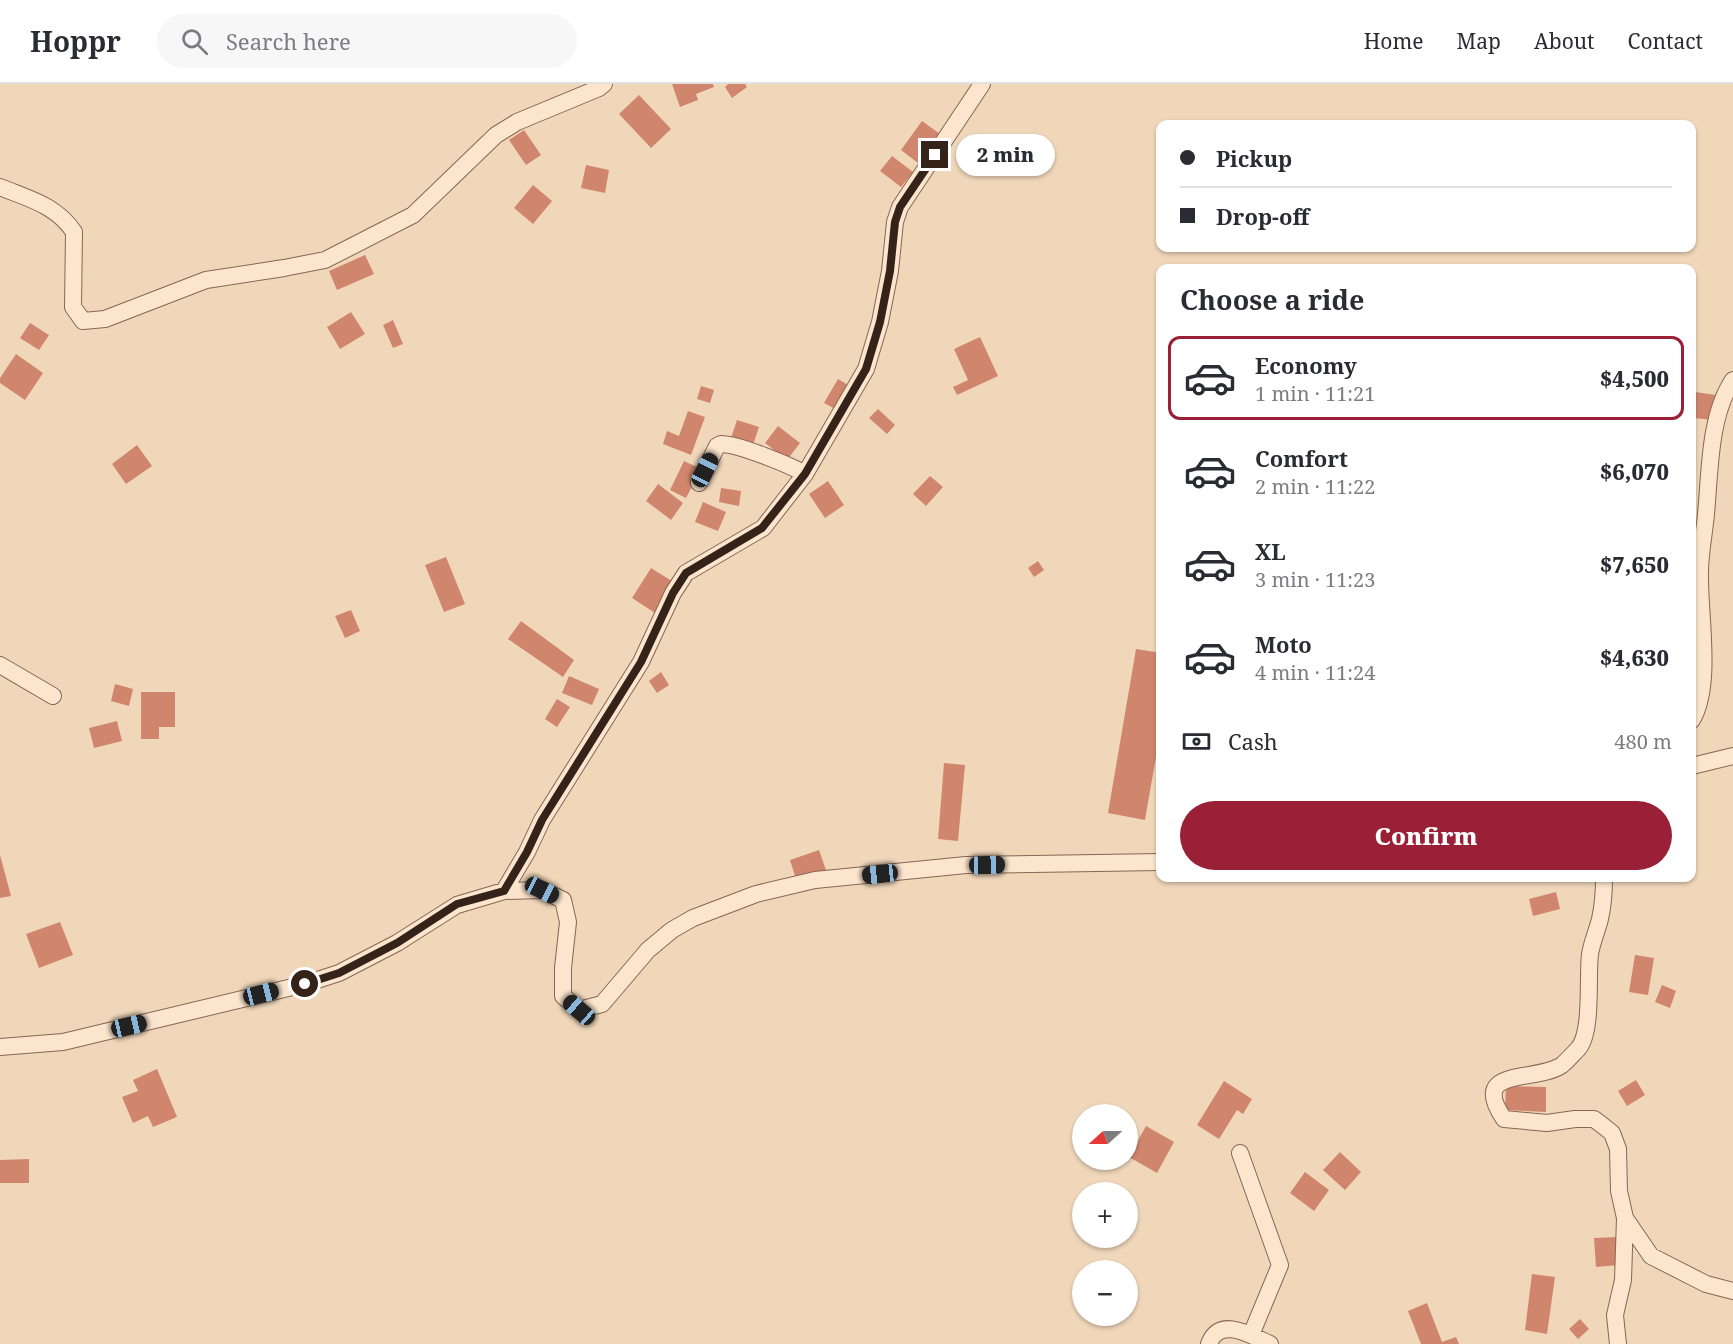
<!DOCTYPE html>
<html lang="en">
<head>
<meta charset="utf-8">
<style>
  :root { --surface:#fff; --page:#f7f7f7; --text:#2b2b33; --muted:#7c7c81; --line:#e1e1e2; --accent:#992036 }
  body { margin:0; font-family:"Noto Serif",serif; background:var(--page); color:var(--text); height:100vh; display:flex; flex-direction:column; font-size:22px; white-space:nowrap }
  * { box-sizing:border-box; margin:0 }
  p { font-size:20px; color:var(--muted) }
  .icon { flex:none; width:33px; height:33px; fill:none; stroke:currentColor; stroke-width:2; stroke-linecap:round; stroke-linejoin:round }
  .map { position:relative; flex:1; overflow:hidden }
  .side { position:absolute; left:1156px; top:180px; width:540px; height:618px; display:flex; flex-direction:column; background:var(--surface); border-radius:12px; box-shadow:0 2px 4px #0004 }
  .side>* { flex:none }
  .hud { position:absolute; left:1156px; top:36px; width:540px; height:132px; border-radius:12px; box-shadow:0 2px 4px #0004; display:grid; align-content:center; height:132px; padding:0 24px; background:var(--surface) }
  .needle { width:39px; rotate:249deg }
  .tools { position:absolute; left:1072px; top:1020px; display:grid; gap:12px }
  .tools a { display:grid; place-items:center; width:66px; height:66px; border-radius:50%; background:var(--surface); box-shadow:0 2px 4px #0004; font-size:30px }
  .end { position:absolute; width:27px; height:27px; margin:-14px; border:8px solid #352219; background:#fff; box-shadow:0 0 0 3px #fff }
  .from { border-radius:50% }
  .bubble { position:absolute; height:42px; border-radius:21px; background:var(--surface); box-shadow:0 2px 4px #0004; font-size:20px; font-weight:800; line-height:42px; text-align:center }
  .car { position:absolute; width:18px; height:36px; margin:-18px -9px; border-radius:8px; box-shadow:0 0 4px 2px #0007; background:linear-gradient(#222 24%,#8ab4d8 0 40%,#222 0 76%,#8ab4d8 0 86%,#222 0) }
  .hud b { display:flex; align-items:center; gap:21px; height:57px; font-size:22px }
  .hud b+b { border-top:2px solid var(--line) }
  .hud i { width:15px; height:15px; background:var(--text) }
  ul { padding:0; list-style:none }
  li { display:flex; align-items:center; gap:18px; height:84px; margin:0 12px 9px; padding:0 12px; border:3px solid transparent; border-radius:12px }
  li div { flex:1 }
  li b { display:block; font-size:22px }
  li em { font-style:normal; font-weight:800 }
  li.on { border-color:var(--accent) }
  li>.icon { width:54px; height:54px; stroke-width:1.5 }
  h2 { padding:0 24px; font-size:27px; line-height:72px }
  .pay { display:flex; align-items:center; gap:15px; height:66px; padding:0 24px; font-size:22px }
  .pay p { margin-inline-start:auto }
  .cta { display:flex; gap:12px; margin-top:auto; padding:12px 24px }
  .cta a { flex:1; height:69px; border-radius:36px; background:var(--accent); color:#fff; font-size:24px; font-weight:800; line-height:69px; text-align:center }
  header { display:flex; align-items:center; gap:36px; box-sizing:border-box; height:84px; padding:0 30px; background:var(--surface); border-bottom:2px solid var(--line) }
  header strong { font-size:28px }
  nav { display:flex; gap:33px; margin-inline-start:auto; font-size:21px }
  .search { width:420px; height:54px; background:var(--page); display:flex; align-items:center; gap:15px; box-sizing:border-box; padding:0 21px; border-radius:33px; color:var(--muted); font-size:22px }
  .map>svg:first-child { display:block }
  .building { fill:#d0866d }
  .lines { fill:none; stroke-linecap:round; stroke-linejoin:round }
  .minor-casing { stroke:#876653; stroke-width:18 }
  .minor { stroke:#fbe5cd; stroke-width:16 }
  .route { stroke:#352219; stroke-width:8 }
</style>
</head>
<body>
<header>
<strong>Hoppr</strong>
<div class="search"><svg class="icon" aria-label="search" viewBox="0 0 24 24"><circle cx="10" cy="10" r="6"/><path d="M15 15l6 6"/></svg>Search here</div>
<nav><a>Home</a><a>Map</a><a>About</a><a>Contact</a></nav>
</header>
<div class="map">
<svg width="1733" height="1260" viewBox="0 0 1733 1260">
  <rect width="100%" height="100%" fill="#f0d7ba"/>
  <path class="building" d="M672,0H713L714,3L696,10L698,16L680,23Z
    M728,0H745L747,3L732,14L725,3Z
    M639,11L671,45L651,64L619,30Z
    M922,37L940,50L918,79L901,66Z
    M524,46L541,71L526,81L509,56Z
    M892,72L913,88L901,103L880,87Z
    M586,81L609,86L605,109L581,104Z
    M533,101L552,117L533,140L514,124Z
    M365,171L374,190L337,206L329,187Z
    M351,228L365,250L340,265L327,243Z
    M393,236L403,260L393,264L383,241Z
    M30,239L49,251L39,266L20,254Z
    M980,253L998,292L957,311L953,303L968,296L954,265Z
    M16,270L43,289L25,316L0,299V294Z
    M838,295L848,301L835,325L824,319Z
    M701,302L714,306L710,319L697,315Z
    M1695,308L1716,311L1714,336L1692,334V317H1694Z
    M878,325L895,341L887,350L869,334Z
    M688,327L705,333L691,371L663,360L667,347L679,352Z
    M737,336L759,343L752,364L730,357Z
    M778,342L800,359L787,376L765,359Z
    M137,361L152,382L126,400L112,380Z
    M684,377L701,385L686,414L670,406Z
    M930,392L943,403L926,422L913,410Z
    M828,397L844,421L825,434L809,410Z
    M658,400L683,419L671,436L646,417Z
    M721,404L741,407L739,422L719,418Z
    M703,418L726,428L718,447L695,438Z
    M446,473L465,520L444,528L425,481Z
    M1038,477L1044,486L1034,493L1028,484Z
    M651,484L675,499L655,529L632,514Z
    M351,526L360,547L345,554L335,532Z
    M521,537L574,576L563,593L508,555Z
    M1136,565L1161,569V644L1145,736L1108,729Z
    M661,588L669,601L657,609L649,597Z
    M569,592L599,605L592,621L562,609Z
    M115,600L133,605L129,622L111,617Z
    M141,608H175V643H159V655H141Z
    M557,615L570,623L557,643L545,635Z
    M117,637L122,657L94,664L89,644Z
    M944,679L965,681L958,757L938,755Z
    M819,766L827,789L797,798L790,776Z
    M0,771L11,812L0,814Z
    M1556,808L1560,825L1533,832L1529,815Z
    M60,838L73,871L39,884L26,850Z
    M1635,871L1654,874L1648,911L1629,908Z
    M1662,901L1676,907L1670,924L1655,918Z
    M157,985L177,1033L153,1043L148,1032L133,1039L122,1013L138,1007L133,996Z
    M1636,996L1645,1011L1627,1022L1618,1007Z
    M1224,997L1252,1015L1243,1030L1237,1026L1219,1055L1197,1041Z
    M1506,1002L1546,1003V1028L1505,1026Z
    M1146,1042L1174,1058L1157,1089L1129,1073Z
    M1340,1068L1361,1088L1345,1106L1323,1086Z
    M29,1075V1099H0V1076Z
    M1305,1088L1329,1106L1314,1127L1290,1109Z
    M1617,1153L1619,1181L1596,1183L1594,1154Z
    M1532,1190L1555,1193L1547,1250L1525,1246Z
    M1427,1219L1442,1258L1456,1253L1459,1260H1421L1408,1227Z
    M1580,1235L1589,1245L1578,1255L1569,1245Z"/>
  <g class="lines">
    <g class="minor-casing">
      <path id="minor" d="M0,103C29,115 56,121 74,148L73,223L83,237L105,235L206,196L284,184L325,176L413,131L496,51L517,38L599,4L604,0
        M699,399L717,362L721,360C738,360 790,381 805,390
        M0,581L53,612
        M1692,636C1712,602 1700,535 1700,495C1699,474 1704,452 1706,430C1710,388 1709,332 1733,296
        M1692,682L1733,672
        M1604,794C1604,807 1603,822 1600,835C1597,847 1592,858 1590,870C1587,894 1593,948 1578,965C1573,970 1567,977 1562,981C1536,999 1468,982 1504,1035L1547,1039L1575,1035H1594L1602,1041L1612,1049L1618,1065L1619,1107L1625,1134L1651,1172L1706,1200L1733,1207
        M504,807L527,768L542,736L641,578L673,509L686,489L763,444L805,390L866,285L880,238L890,187L895,138L900,123L982,0
        M0,963L63,958L305,900L339,889L397,859L457,821L504,807L542,806L563,816L568,838L563,884V912L579,926L602,920L648,866L672,846L693,834L756,810L815,796L966,781L1161,778
        M1240,1069L1280,1181L1251,1251
        M1209,1260C1220,1231 1252,1252 1270,1260
        M1618,1260L1615,1231L1623,1196L1625,1134"/>
    </g>
    <use href="#minor" class="minor"/>
  </g>
  <g class="lines">
    <path class="route" d="M305,900L339,889L397,859L457,820L504,807L527,768L542,736L641,578L673,509L686,489L762,444L805,390L866,285L880,238L890,187L895,138L900,123L935,71"/>
  </g>
</svg>
<div class="tools">
<a><svg class="needle" viewBox="-14 -14 28 28"><path d="M0-13l5 13h-10z" fill="#e53935"/><path d="M0 13l5-13h-10z" fill="#7c7c81"/></svg></a>
<a>+</a>
<a>−</a>
</div>
<i class="end from" style="left:305px;top:900px"></i>
<i class="end" style="left:935px;top:71px"></i>
<div class="bubble" style="left:956px;top:50px;width:99px">2 min</div>
<i class="car" style="left:705px;top:386px;rotate:27deg"></i>
<i class="car" style="left:987px;top:781px;rotate:89deg"></i>
<i class="car" style="left:880px;top:790px;rotate:264deg"></i>
<i class="car" style="left:542px;top:806px;rotate:117deg"></i>
<i class="car" style="left:261px;top:910px;rotate:76deg"></i>
<i class="car" style="left:579px;top:926px;rotate:311deg"></i>
<i class="car" style="left:129px;top:942px;rotate:77deg"></i>
<div class="hud">
<b><i class="from"></i>Pickup</b>
<b><i></i>Drop-off</b>
</div>
<section class="side">
<h2>Choose a ride</h2>
<ul>
<li class="on"><svg class="icon" aria-label="car" viewBox="0 0 24 24"><path d="M5 17H2v-5l4-1 3-4h7l3 4 3 1v5h-3M9 17h6M6 11h13"/><circle cx="7" cy="17" r="2"/><circle cx="17" cy="17" r="2"/></svg><div><b>Economy</b><p>1 min · 11:21</p></div><em>$4,500</em></li>
<li><svg class="icon" aria-label="car" viewBox="0 0 24 24"><path d="M5 17H2v-5l4-1 3-4h7l3 4 3 1v5h-3M9 17h6M6 11h13"/><circle cx="7" cy="17" r="2"/><circle cx="17" cy="17" r="2"/></svg><div><b>Comfort</b><p>2 min · 11:22</p></div><em>$6,070</em></li>
<li><svg class="icon" aria-label="car" viewBox="0 0 24 24"><path d="M5 17H2v-5l4-1 3-4h7l3 4 3 1v5h-3M9 17h6M6 11h13"/><circle cx="7" cy="17" r="2"/><circle cx="17" cy="17" r="2"/></svg><div><b>XL</b><p>3 min · 11:23</p></div><em>$7,650</em></li>
<li><svg class="icon" aria-label="car" viewBox="0 0 24 24"><path d="M5 17H2v-5l4-1 3-4h7l3 4 3 1v5h-3M9 17h6M6 11h13"/><circle cx="7" cy="17" r="2"/><circle cx="17" cy="17" r="2"/></svg><div><b>Moto</b><p>4 min · 11:24</p></div><em>$4,630</em></li>
</ul>
<div class="pay"><svg class="icon" aria-label="cash" viewBox="0 0 24 24"><path d="M3 7h18v10H3z"/><circle cx="12" cy="12" r="2"/></svg>Cash<p>480 m</p></div>
<div class="cta"><a>Confirm</a></div>
</section>
</div>
</body>
</html>
